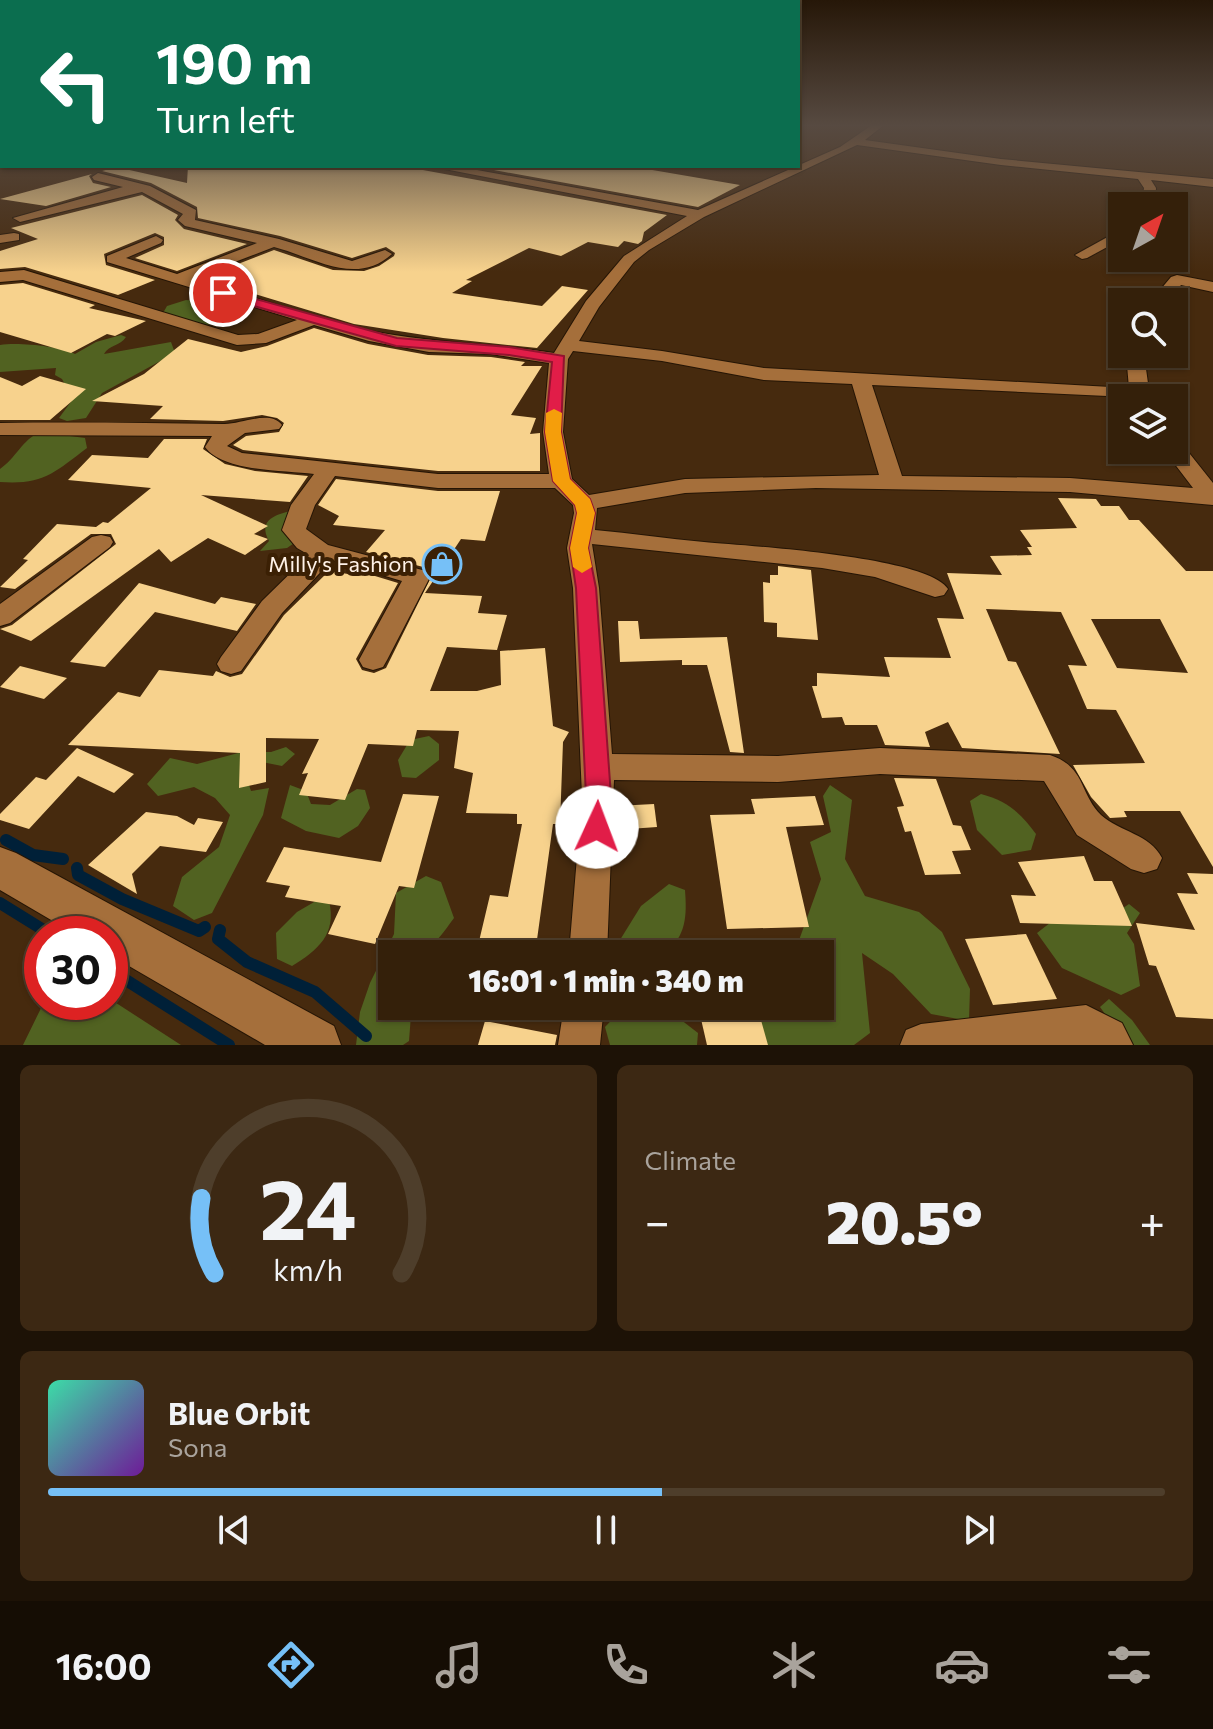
<!DOCTYPE html>
<meta charset="utf-8">
<style>
:root{--surface:#34200a;--page:#3c2813;--text:#f1f3f6;--muted:#a9a39c;--line:#4e3e2b;--accent:#76c0f7}
body{margin:0;font-family:Commissioner,sans-serif;background:var(--page);color:var(--text);height:100vh;display:flex;flex-direction:column;font-size:30px;white-space:nowrap}
*{box-sizing:border-box;margin:0}
p{font-size:26px;color:var(--muted)}
.icon{flex:none;width:44px;height:44px;fill:none;stroke:currentColor;stroke-width:2;stroke-linecap:round;stroke-linejoin:round}
.map{position:relative;height:1045px;overflow:hidden}
.drawer{display:flex;flex-direction:column;gap:20px;padding:20px;background:#1d1206;flex:1}
.drawer>*{flex:none}
.guide{position:absolute;left:0px;top:0px;width:800px;height:168px;box-shadow:0 2px 6px #0004,0 0 0 2px var(--line);background:#0b6e4f;color:#fff;overflow:hidden}
.needle{width:52px;rotate:40deg}
.fabs{position:absolute;left:1108px;top:192px;display:grid;gap:16px}
.fabs a{display:grid;place-items:center;width:80px;height:80px;border-radius:0px;background:var(--surface);box-shadow:0 2px 6px #0004,0 0 0 2px var(--line);font-size:40px}
.speed{position:absolute;left:24px;top:916px;display:flex;gap:16px;font-size:40px;font-weight:700;text-align:center}
.speed>*{display:grid;place-content:center;width:104px;height:104px;border-radius:50%;background:var(--surface);box-shadow:0 2px 6px #0004,0 0 0 2px var(--line);line-height:1}
.speed .limit{border:12px solid #d22;background:#fff;color:#111}
.pin{position:absolute;display:grid;place-items:center;width:68px;height:68px;color:#fff;margin:-34px;border:4px solid #fff;border-radius:50%;box-shadow:0 2px 8px #0007}
.me{position:absolute;width:88px;margin:-44px;rotate:2deg;stroke-linejoin:round;filter:drop-shadow(0 0 6px #0008)}
.turn{display:flex;align-items:center;gap:28px;height:168px;padding:0 24px;font-size:36px}
.turn .icon{width:104px;height:104px;stroke-width:2.5}
.turn b{display:block;font-size:56px;line-height:68px}
.big{font-size:60px;font-weight:800;line-height:1.1}
.drawer .widget{flex:1;display:flex;flex-direction:column;justify-content:center;gap:12px;min-width:0;padding:0 28px;border-radius:12px;background:var(--page)}
.drawer .dial{align-items:center;gap:0}
.dial svg{height:208px;overflow:visible;fill:none;stroke:var(--line);stroke-width:7;stroke-linecap:round;text-anchor:middle}
.dial text{fill:var(--text);stroke:none}
.song{display:flex;align-items:center;gap:24px}
.cover{width:96px;height:96px;border-radius:12px;background:linear-gradient(135deg,hsl(160 70% 55%),hsl(280 70% 35%))}
.played{height:8px;border-radius:4px;background:linear-gradient(90deg,var(--accent) 55%,var(--line) 55%)}
.keys{display:flex;justify-content:space-around;direction:ltr}
.heat{display:flex;justify-content:space-between;align-items:center;font-size:44px;direction:ltr}
.drawer .tiles{flex:1;display:grid;gap:20px;grid-template-columns:1fr 1fr}
.widget:last-child{grid-column:span 2}
.trip{position:absolute;left:378px;top:940px;width:456px;height:80px;border-radius:0px;background:var(--surface);box-shadow:0 2px 6px #0004,0 0 0 2px var(--line);font-weight:800;line-height:80px;text-align:center}
.dock{display:flex;height:128px;justify-content:space-around;align-items:center;background:#150d04;color:var(--muted)}
.dock .icon{width:56px;height:56px}
.dock .on{color:var(--accent)}
.dock b{font-size:36px;color:var(--text)}
.map>svg:first-child{display:block}
</style>
<div class="map">
<svg width="1213" height="1045" viewBox="0 0 1213 1045">
<rect width="100%" height="100%" fill="#462a0e"/>
<g fill="#516221">
<polygon points="186,300 214,302 222,310 214,323 203,326 163,313 167,306"/>
<path d="M121,335L126,337C120,346 109,345 104,354L171,342L175,353L102,393L86,418L67,421L59,418L73,399L62,379L55,375L56,368L0,372V345C18,342 58,346 75,354L96,342Z"/>
<path d="M40,432L85,438L87,448C54,473 43,485 0,482V469C16,458 22,440 40,432Z"/>
<path d="M295,510L306,535L287,548L260,551L269,541C257,519 277,514 295,510Z"/>
<polygon points="429,736 439,744 439,760 416,778 402,777 398,760 410,740"/>
<polygon points="286,747 295,754 282,766 257,761 245,773 251,791 269,788 263,815 212,913 194,920 173,906 182,877 219,847 230,815 215,798 194,787 158,796 147,784 170,758 197,764 242,752 271,752"/>
<polygon points="290,785 306,791 311,804 330,805 357,789 365,790 370,808 358,826 339,838 306,831 281,818"/>
<polygon points="830,785 852,800 845,859 865,896 919,912 942,932 970,989 969,1021 931,1014 893,974 862,953 870,1033 854,1045 755,1045 751,1037 771,1006 820,1006 820,954 805,954 798,943 821,879 810,842 831,832 823,796"/>
<path d="M981,794C1007,801 1020,812 1036,834L1031,850L1002,855L977,830L970,801Z"/>
<path d="M426,876L441,882L454,918C432,948 429,954 392,954V1006H405L411,1015L409,1041L403,1045H356L360,1012L370,983L394,934L396,893Z"/>
<path d="M669,884L685,890C687,917 686,934 666,954H620L615,948L641,906Z"/>
<path d="M321,898L329,901C337,934 318,950 292,966L277,959L276,933L297,912Z"/>
<polygon points="1129,904 1140,913 1127,933 1134,944 1140,986 1121,995 1062,968 1037,933 1064,912 1113,915"/>
<polygon points="110,999 181,1045 23,1045 44,1002 110,1002"/>
<polygon points="1109,999 1132,1020 1150,1045 1127,1045 1100,1007"/>
<polygon points="625,1006 667,1009 698,1033 697,1045 610,1045 605,1027"/>
</g>
<g fill="none" stroke-linecap="round" stroke-linejoin="round">
<g stroke="#002038" stroke-width="12">
<polyline points="6,840 33,855 63,859"/>
<polyline points="77,868 78,875 122,899 199,931 205,927"/>
<polyline points="0,903 50,934"/>
<polyline points="220,930 218,939 247,962 315,992 366,1036"/>
<polyline points="110,970 229,1045"/>
</g>
</g>
<g fill="#f7d28d" fill-rule="evenodd">
<polygon points="188,166 401,166 667,215 644,232 642,241 638,244 624,241 618,247 588,242 561,256 529,248 466,280 472,281 452,293 542,306 562,286 588,290 537,348 443,338 354,324 202,278 274,250 333,270 364,271 379,266 394,256 395,253 386,247 352,258 280,236 198,218 197,207 151,183 102,171 113,168 125,169 187,183"/>
<polygon points="487,166 629,166 740,185 698,207 483,168"/>
<polygon points="92,174 89,176 93,183 111,187 46,206 0,199"/>
<polygon points="142,195 178,215 175,220 184,229 247,244 177,271 135,258 164,245 164,237 155,233 104,254 106,265 155,280 118,295 25,267 0,269 0,251 38,239 11,228"/>
<polygon points="23,283 95,305 89,308 146,321 115,336 107,334 71,353 0,332 0,285"/>
<polygon points="314,328 368,344 428,355 491,357 525,362 521,366 542,366 511,415 536,418 530,434 540,433 540,471 438,471 243,450 233,445 246,436 279,432 284,423 277,418 262,415 223,421 150,419 163,406 92,401 144,374 188,339 241,352 267,346"/>
<polygon points="40,376 86,389 50,420 0,420 0,377 22,386"/>
<polygon points="164,439 207,439 203,449 225,464 255,471 308,476 290,502 201,495 268,526 254,534 268,539 245,555 208,538 171,562 159,549 31,641 0,629 12,625 116,544 111,534 91,534 15,589 0,587 28,560 23,559 57,524 96,527 103,522 108,523 151,488 68,480 92,455 148,458"/>
<polygon points="336,479 438,491 500,491 485,541 461,539 425,593 482,596 478,613 507,615 497,650 447,647 430,691 477,691 501,685 500,651 545,648 553,726 569,732 563,742 560,824 553,824 535,954 476,954 490,895 508,897 522,824 517,824 517,814 466,813 473,773 454,768 459,731 417,730 413,746 368,744 345,800 299,795 308,773 302,774 319,739 266,738 266,782 239,788 240,753 68,745 118,692 140,697 159,670 213,676 216,671 230,677 242,674 284,615 329,571 348,574 352,569 398,583 356,659 362,670 374,673 386,668 432,575 427,568 366,552 385,530 333,525 339,516 318,505"/>
<path d="M1058,498L1096,499L1101,506H1119L1129,520H1139L1186,571H1213V867L1180,811H1124L1127,817L1110,818L1091,797L1073,765L1145,763L1116,710L1087,709L1068,665L1087,666L1061,612L986,609L1008,661L1016,662L1060,754L962,748L948,722L925,732L930,747L885,745L877,725H845L842,717L822,718L812,686H817V673L890,677L884,657L951,658L937,618L964,619L947,573L1002,575L990,556L1032,555L1027,547H1032L1020,530L1077,528ZM1091,619H1160L1188,673L1117,668Z"/>
<polygon points="778,566 811,570 818,640 777,637 777,623 764,622 763,582 770,583 770,575 778,575"/>
<polygon points="139,583 215,604 221,597 256,604 237,631 155,612 105,667 70,662"/>
<polygon points="618,621 638,621 640,639 727,637 744,753 730,752 707,665 682,665 682,660 620,662"/>
<polygon points="20,666 67,678 44,699 0,687"/>
<polygon points="77,748 134,774 114,793 78,776 29,829 0,820 0,814 36,777 46,780"/>
<polygon points="894,778 936,779 953,825 961,826 971,850 952,851 961,874 925,875 911,831 905,832 897,807 904,806"/>
<polygon points="403,794 439,796 414,888 399,886 375,944 328,934 341,906 285,897 290,886 266,882 284,847 381,862"/>
<polygon points="815,796 824,825 786,827 809,927 727,929 710,815 755,814 751,799"/>
<polygon points="654,804 657,827 615,830 616,806"/>
<polygon points="146,812 177,816 194,825 198,818 223,822 206,852 160,846 132,874 137,894 88,865"/>
<polygon points="1084,856 1094,881 1112,881 1132,926 1020,923 1011,895 1036,896 1018,862"/>
<polygon points="1187,873 1213,874 1213,1019 1176,1017 1156,966 1149,965 1136,923 1195,930 1177,893 1198,894"/>
<polygon points="1026,934 1057,999 993,1005 965,939"/>
<polygon points="698,1006 757,1006 768,1045 707,1045"/>
<polygon points="485,1021 557,1035 555,1045 478,1045"/>
</g>
<g fill="none" stroke-linecap="round" stroke-linejoin="round">
<defs>
<g id="minor">
<path d="M872,125H884L865,140L1001,159L1213,179V187L1151,180L1156,188L1155,206H1141L1144,188L1138,179L1001,165L857,145L704,217L649,250L634,262L599,307L579,341L662,351L764,368L1129,388L1126,354H1144L1150,398L872,385L902,476L1070,478L1193,488L1164,450H1174V443L1182,444L1213,483V505L1070,492L816,488L685,493L597,508L595,530C631,533 668,539 704,542C747,546 927,556 948,589L944,595L935,597L875,577L822,568L592,544L599,588L612,754L778,756L880,748L1050,755C1086,767 1079,793 1101,815C1120,832 1150,834 1162,858L1157,869L1144,873L1131,869L1077,835L1044,781L880,774L778,782L614,780L607,954H569L582,796L573,588L567,548L574,513L573,505L555,488H438L335,476L315,505L306,529L328,545L426,571L430,577L387,660L383,667L373,670L363,667L359,660L402,581L332,560L282,613L241,671L231,674L221,671L217,664L221,657L262,601L309,555L297,548L282,530L291,505L314,474C284,470 223,472 205,447L212,436L0,435V423C75,422 149,423 223,424C241,425 269,409 282,425L279,429L245,433L227,446L242,453L438,474H549L543,432L549,363L491,354L429,352L369,341L314,325L266,343L237,345L23,280L0,282V272L24,270L238,335L258,334L297,320L107,262V256L156,236L163,240L161,243L126,258L177,274L257,243L185,226L178,220L183,214L142,192L20,222L13,218L123,187L94,180L92,177L98,173L150,186L196,210L195,220L279,239L352,261L385,250L392,254C356,287 313,257 274,247L193,278C253,296 315,320 376,332C435,343 495,344 554,353L586,301L624,256L687,216L429,166H455L698,210L840,147ZM573,351L662,361L764,380L852,384L879,475L685,479L589,495L572,479L563,432L568,359Z"/>
<polygon points="1122,229 1122,239 1087,258 1082,259 1075,255"/>
<polygon points="14,233 19,234 19,240 0,243 0,235"/>
<polygon points="1177,275 1213,282 1213,292 1181,285 1167,302 1150,302 1171,277"/>
<polygon points="101,535 110,537 113,542 110,547 10,623 0,626 0,604 92,537"/>
<polygon points="1086,1005 1122,1023 1133,1045 900,1045 906,1030 921,1024"/>
<polygon points="564,1006 604,1006 600,1045 558,1045"/>
</g>
<polygon id="tertiary" points="0,847 16,853 334,1026 341,1045 265,1045 110,955 110,934 75,934 0,890"/>
</defs>
<use href="#minor" stroke="#251505" stroke-width="2"/>
<use href="#tertiary" stroke="#251505" stroke-width="2"/>
<use href="#minor" fill="#a56f3b" fill-rule="evenodd"/>
<use href="#tertiary" fill="#a56f3b" fill-rule="evenodd"/>
</g>
<linearGradient id="sky" x2="0" y2="1"><stop stop-color="#261708"/><stop offset="0.46" stop-color="#574a41"/><stop offset="1" stop-color="#574a41" stop-opacity="0"/></linearGradient>
<rect width="1213" height="272" fill="url(#sky)"/>
<polygon fill="#e11d48" stroke="#92132f" stroke-width="2" points="223,290 397,338 509,347 564,356 561,432 570,479 590,499 595,513 588,548 596,588 611,796 610,827 606,835 597,838 587,835 584,827 586,796 576,588 570,548 577,513 575,505 553,481 545,432 552,362 509,355 396,346 218,296 218,291"/>
<polygon fill="#f59e0b" points="554,409 562,413 561,432 570,479 590,499 595,513 588,548 592,567 582,573 573,567 570,548 577,513 575,505 553,481 545,432 546,413"/>
<defs>
<symbol id="shop-ring" viewBox="-11 -11 22 22"><circle r="9.5" fill="#3b2004" stroke="#76c0f7" stroke-width="1.5"/><path d="M-5-2.5h2.3a2.7 3.5 0 0 1 5.4 0H5L5.5 6h-11ZM-1.5-2.5h3a1.5 2.3 0 0 0-3 0Z" fill="#76c0f7"/></symbol>
</defs>
<g fill-rule="evenodd">
<use href="#shop-ring" x="420" y="542" width="44" height="44"/>
</g>
<g text-anchor="middle" stroke-width="8" stroke-linejoin="round" paint-order="stroke">
<g font-size="22" fill="#fff2e8" stroke="#3b2004" text-anchor="end">
<text x="414" y="572">Milly's Fashion</text>
</g>
</g>
</svg>
<div class="fabs">
<a><svg class="needle" viewBox="-14 -14 28 28"><path d="M0-13l5 13h-10z" fill="#e53935"/><path d="M0 13l5-13h-10z" fill="#a9a39c"/></svg></a>
<a><svg class="icon" aria-label="search" viewBox="0 0 24 24"><circle cx="10" cy="10" r="6"/><path d="M15 15l6 6"/></svg></a>
<a><svg class="icon" aria-label="layers" viewBox="0 0 24 24"><path d="M12 4l9 5-9 5-9-5zM3 14l9 5 9-5"/></svg></a>
</div>
<div class="speed"><div class="limit">30</div></div>
<div class="pin" style="left:223px;top:293px;background:#d93025"><svg class="icon" aria-label="arrive" viewBox="0 0 24 24"><path d="M6 21V4h12l-3 4 3 4H6"/></svg></div>
<svg class="me" style="left:597px;top:827px" viewBox="-20 -20 40 40"><circle r="19" fill="#fff"/><path d="M0-13L10 11 0 6-10 11z" fill="#e11d48"/></svg>
<div class="trip">16:01 · 1 min · 340 m</div>
<div class="guide">
<div class="turn"><svg class="icon" aria-label="left" viewBox="0 0 24 24"><path d="M17 20v-9H6M10 6l-5 5 5 5"/></svg><div><b>190 m</b>Turn left</div></div>
</div>
</div>
<section class="drawer">
<div class="tiles">
<div class="widget dial"><svg viewBox="0 0 100 80">
<path d="M14 69A42 42 0 1 1 86 69"/>
<path d="M14 69A42 42 0 0 1 9 40" stroke="#76c0f7"/>
<text x="50" y="56" font-size="32" font-weight="700">24</text>
<text x="50" y="72" font-size="11">km/h</text>
</svg></div>
<div class="widget"><p>Climate</p>
<div class="heat"><a>−</a><b class="big">20.5°</b><a>+</a></div>
</div>
<div class="widget">
<div class="song"><i class="cover"></i><div><b>Blue Orbit</b><p>Sona</p></div></div>
<div class="played"></div>
<div class="keys"><svg class="icon" aria-label="previous" viewBox="0 0 24 24"><path d="M18 5L8 12l10 7zM5 5v14"/></svg><svg class="icon" aria-label="pause" viewBox="0 0 24 24"><path d="M8 5v14M16 5v14"/></svg><svg class="icon" aria-label="next" viewBox="0 0 24 24"><path d="M6 5l10 7-10 7zM19 5v14"/></svg></div>
</div>
</div>
</section>
<nav class="dock">
<b>16:00</b>
<svg class="icon on" aria-label="directions" viewBox="0 0 24 24"><path d="M12 3l9 9-9 9-9-9zM9 14v-3h6M13 9l2 2-2 2"/></svg>
<svg class="icon" aria-label="music" viewBox="0 0 24 24"><path d="M9 18V5l10-2v13"/><circle cx="6" cy="18" r="3"/><circle cx="16" cy="16" r="3"/></svg>
<svg class="icon" aria-label="phone" viewBox="0 0 24 24"><path d="M5 4h4l2 5-3 2q2 4 5 5l2-3 5 2v4C11 20 4 13 5 4z"/></svg>
<svg class="icon" aria-label="climate" viewBox="0 0 24 24"><path d="M12 3v18M4 7l16 10M4 17L20 7"/></svg>
<svg class="icon" aria-label="car" viewBox="0 0 24 24"><path d="M5 17H2v-5l4-1 3-4h7l3 4 3 1v5h-3M9 17h6M6 11h13"/><circle cx="7" cy="17" r="2"/><circle cx="17" cy="17" r="2"/></svg>
<svg class="icon" aria-label="filters" viewBox="0 0 24 24"><path d="M4 7h16M4 17h16"/><circle cx="9" cy="7" r="2"/><circle cx="15" cy="17" r="2"/></svg>
</nav>
